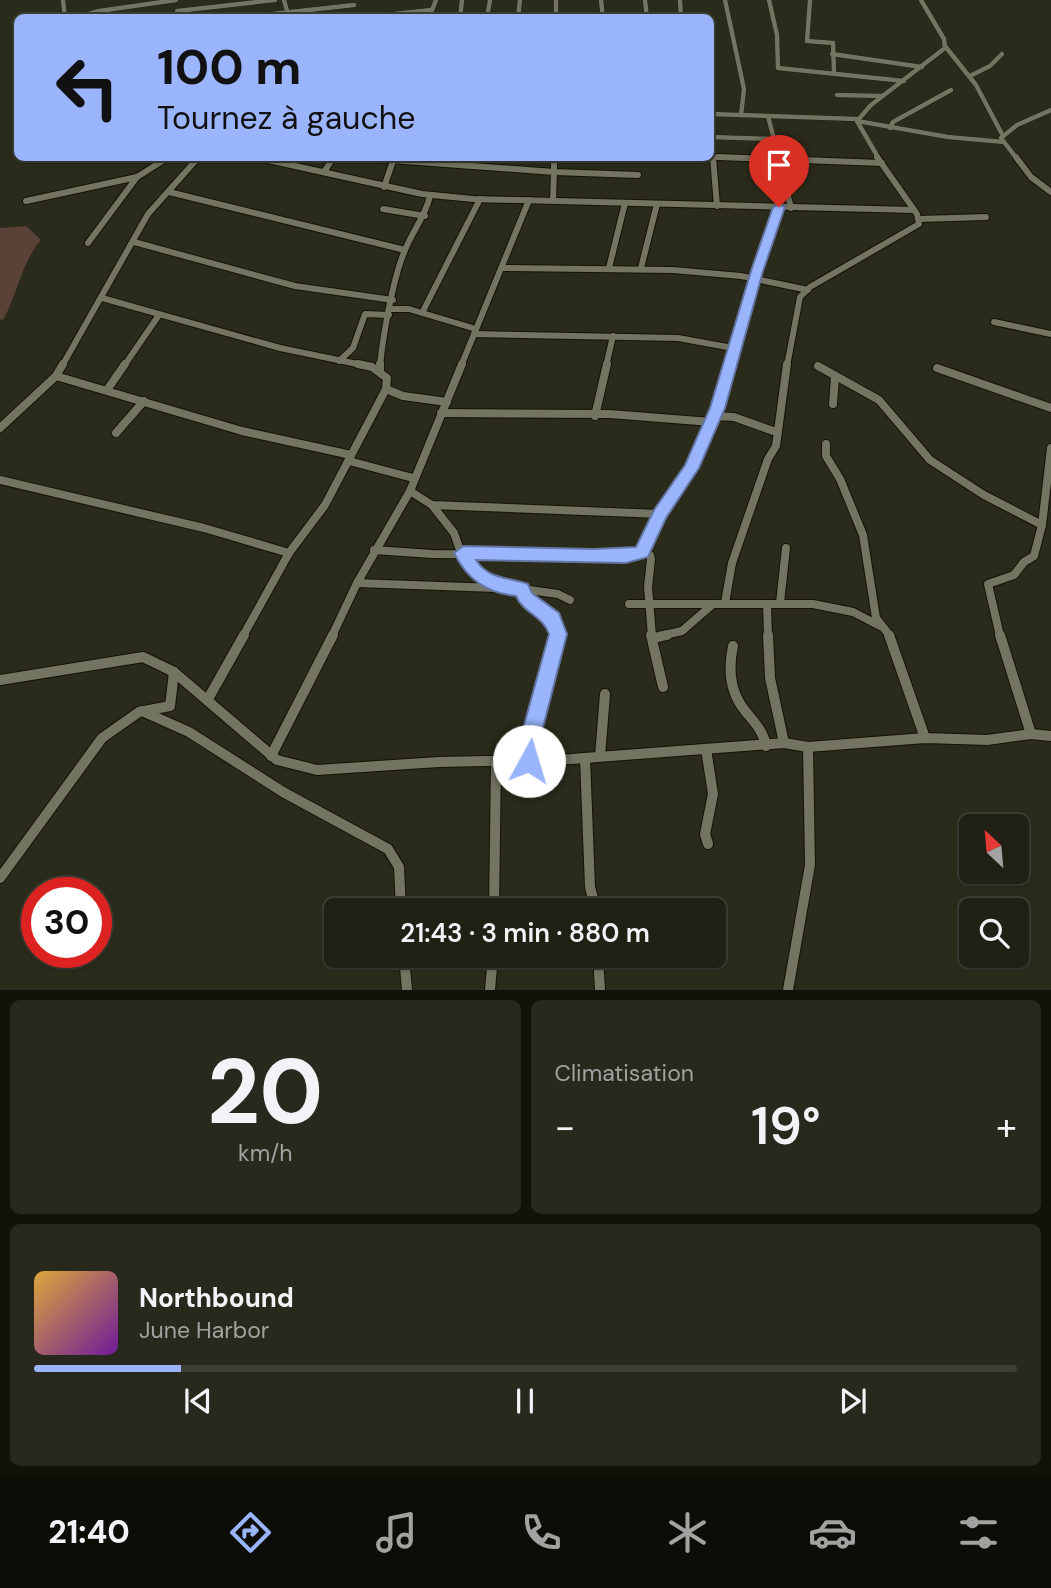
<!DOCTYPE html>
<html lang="fr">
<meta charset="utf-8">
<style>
:root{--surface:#202014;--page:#28281d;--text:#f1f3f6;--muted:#a2a3a0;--line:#3d3e34;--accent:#9ab5fd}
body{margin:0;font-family:"DM Sans",sans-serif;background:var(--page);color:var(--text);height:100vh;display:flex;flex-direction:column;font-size:26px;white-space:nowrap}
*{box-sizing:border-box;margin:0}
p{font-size:23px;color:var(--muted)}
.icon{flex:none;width:38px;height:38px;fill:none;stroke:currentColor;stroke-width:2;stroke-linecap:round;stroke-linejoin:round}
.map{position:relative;height:990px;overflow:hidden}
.sheet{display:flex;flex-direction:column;gap:10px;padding:10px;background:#12120b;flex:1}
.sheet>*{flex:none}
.hud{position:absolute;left:14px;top:14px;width:700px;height:147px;border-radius:10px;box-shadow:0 2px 5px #0004,0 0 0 2px var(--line);background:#9ab5fd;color:#111;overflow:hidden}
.needle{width:46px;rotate:334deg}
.tools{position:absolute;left:959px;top:814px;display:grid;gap:14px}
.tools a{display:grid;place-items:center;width:70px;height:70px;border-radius:10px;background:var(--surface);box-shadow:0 2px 5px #0004,0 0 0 2px var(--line);font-size:35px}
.speed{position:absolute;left:21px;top:877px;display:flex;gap:14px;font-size:35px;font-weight:700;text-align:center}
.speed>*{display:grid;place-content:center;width:91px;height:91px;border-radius:50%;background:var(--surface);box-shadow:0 2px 5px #0004,0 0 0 2px var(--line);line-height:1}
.speed .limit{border:10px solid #d22;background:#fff;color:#111}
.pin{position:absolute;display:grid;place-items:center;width:60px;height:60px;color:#fff;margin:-72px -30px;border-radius:50% 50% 50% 0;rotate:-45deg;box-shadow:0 0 7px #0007}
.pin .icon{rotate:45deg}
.me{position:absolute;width:77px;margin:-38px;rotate:6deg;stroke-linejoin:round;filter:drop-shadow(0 0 5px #0008)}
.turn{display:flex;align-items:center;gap:24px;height:147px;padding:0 28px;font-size:32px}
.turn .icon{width:91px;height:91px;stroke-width:2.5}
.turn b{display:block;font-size:49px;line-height:60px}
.big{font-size:52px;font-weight:600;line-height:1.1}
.sheet .card{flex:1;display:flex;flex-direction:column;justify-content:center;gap:10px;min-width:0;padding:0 24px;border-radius:10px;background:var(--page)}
.sheet .dial{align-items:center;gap:0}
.dial b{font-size:91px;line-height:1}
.song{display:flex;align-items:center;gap:21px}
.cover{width:84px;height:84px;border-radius:10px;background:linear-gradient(135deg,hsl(40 70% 55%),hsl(280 70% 35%))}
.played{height:7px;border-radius:4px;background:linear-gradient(90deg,var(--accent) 15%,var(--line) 15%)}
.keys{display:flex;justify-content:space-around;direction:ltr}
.heat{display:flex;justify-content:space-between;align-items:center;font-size:38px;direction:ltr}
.sheet .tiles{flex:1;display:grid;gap:10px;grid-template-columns:1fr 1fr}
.card:last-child{grid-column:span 2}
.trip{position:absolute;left:324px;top:898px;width:402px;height:70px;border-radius:10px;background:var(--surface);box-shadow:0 2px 5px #0004,0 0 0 2px var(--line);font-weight:600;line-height:70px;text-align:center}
.dock{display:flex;height:112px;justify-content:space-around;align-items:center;background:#0d0d08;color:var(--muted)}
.dock .icon{width:49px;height:49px}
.dock .active{color:var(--accent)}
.dock b{font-size:32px;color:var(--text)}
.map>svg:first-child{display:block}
</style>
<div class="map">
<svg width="1051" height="990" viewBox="0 0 1051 990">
<rect width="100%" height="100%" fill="#2b2b1b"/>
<path fill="#5b4238" d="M26,226L41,240C21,263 18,293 3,320L0,319V228Z"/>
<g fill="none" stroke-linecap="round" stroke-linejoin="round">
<defs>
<g id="minor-far3">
<polyline points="63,0 65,18"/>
<polyline points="284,0 289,18"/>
<polyline points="556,0 556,18"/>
<polyline points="601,0 603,18"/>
<polyline points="645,0 647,18"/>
<polyline points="680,0 681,18"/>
<polyline points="725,0 744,89 741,115"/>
<polyline points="769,0 777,35 778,68 904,81"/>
<polyline points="810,0 807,41 833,43 834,72"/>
<polyline points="177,11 275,0"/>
<polyline points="75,18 99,11 176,0"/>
<polyline points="235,18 354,5"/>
<polyline points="356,18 431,10"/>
<polyline points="429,18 436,0"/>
<polyline points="460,18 462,0"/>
<polyline points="487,18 490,0"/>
<polyline points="518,18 520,0"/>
<polyline points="945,46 976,85 1002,134"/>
<polyline points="832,54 922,67"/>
<polyline points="970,76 990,66 1002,54"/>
<polyline points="837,95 882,96"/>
<polyline points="710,114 857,119"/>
<polyline points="768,116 779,159"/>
<polyline points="857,121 948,137 1004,142"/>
<polyline points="890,128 893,122 951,90"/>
<polyline points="710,137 774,139"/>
<polyline points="710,157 768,159"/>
<polyline points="259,158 264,159"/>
<polyline points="364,158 378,159"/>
<polyline points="879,159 857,121 871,105 945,48 944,39 921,0"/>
<polyline points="1017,159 1001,138 1017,125 1051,110"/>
</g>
<g id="minor-far2">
<polyline points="713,157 717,206"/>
<polyline points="718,157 882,163"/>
<polyline points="778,157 791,208"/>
<polyline points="1016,157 1031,177 1051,192"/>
<polyline points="259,158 422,194 473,199 914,210"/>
<polyline points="364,158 554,172 553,201"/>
<polyline points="554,158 554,172 638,175"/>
<polyline points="324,172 333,158"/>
<polyline points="384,187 394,158"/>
<polyline points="169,192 405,250"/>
<polyline points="26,201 137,177 167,158"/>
<polyline points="383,209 425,216"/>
<polyline points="919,219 986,217"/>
<polyline points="134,242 295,286 393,300"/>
<polyline points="88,243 137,177"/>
<polyline points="502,268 673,270 741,276 808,290"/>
<polyline points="609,268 625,203"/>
<polyline points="641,268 657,204"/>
<polyline points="102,298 280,348 367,366"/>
<polyline points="391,309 409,309 476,329"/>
<polyline points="422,313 480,199"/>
<polyline points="994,322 1051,334"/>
<polyline points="474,334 678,338 733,348"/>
<polyline points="339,361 353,348 365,314 389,315"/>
<polyline points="62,366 148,214 198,158"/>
<polyline points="124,366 159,315"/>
<path d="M380,366C383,335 393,278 405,250C413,230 425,217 430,196"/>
<polyline points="461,366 529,200"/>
<polyline points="606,366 613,336"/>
<polyline points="730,366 779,207"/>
<polyline points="787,366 800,297 810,287 919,224 917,214 877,157"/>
</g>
<g id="minor-far1">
<polyline points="818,366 879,400 930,460 984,495 1042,525"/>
<polyline points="937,368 1051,408"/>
<polyline points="380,370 380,364"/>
<polyline points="56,376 242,431 351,455"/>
<polyline points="386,389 403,396 447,402"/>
<polyline points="107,390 125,364"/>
<polyline points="833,404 835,377"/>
<polyline points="441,413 610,414 711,422"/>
<polyline points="595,416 607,364"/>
<polyline points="714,416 734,417 776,432"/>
<polyline points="0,428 56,376 63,364"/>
<polyline points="116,433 144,401"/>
<polyline points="826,444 826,456 840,479 863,535 876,618 890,636"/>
<polyline points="349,461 413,478"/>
<polyline points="0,480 204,528 289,553"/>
<polyline points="410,491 432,505 660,514 707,436 731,364"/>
<polyline points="432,505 454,533 461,553"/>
<polyline points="374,550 432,554 626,556 642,552 650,555 651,559 648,587 652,636"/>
<polyline points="642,552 660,514"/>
<polyline points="463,553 475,573 501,587"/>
<polyline points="357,583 522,589 551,620 557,636"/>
<polyline points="522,589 558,594 570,600"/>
<polyline points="725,603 732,563 768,459 776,446 787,364"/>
<polyline points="780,603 786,548"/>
<polyline points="629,604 813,604 853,612 880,626"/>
<polyline points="767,604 768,636"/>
<polyline points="243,636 289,553 325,505 386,389 387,378 372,367 358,364"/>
<polyline points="332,636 357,583 410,491 462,364"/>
<polyline points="660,636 682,631 713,604"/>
<polyline points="1000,636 988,584 1014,575 1024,562 1034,556 1042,525 1051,448"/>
</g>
<g id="minor">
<polyline points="651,635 663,687"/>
<polyline points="768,635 770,678 784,743"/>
<polyline points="889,635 925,738"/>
<polyline points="1000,635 1031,734"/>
<polyline points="654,638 667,635"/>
<path d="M733,646C728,669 730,693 746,712C755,723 763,731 766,746"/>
<polyline points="0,680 143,657 174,672 277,760 317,770 439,762 571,759 784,743 808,747 925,738 987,740 1031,734 1051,736"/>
<polyline points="208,699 244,635"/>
<polyline points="142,711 189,732 283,792 388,849 399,867 401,910"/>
<polyline points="706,749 713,794 705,834 708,844"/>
<polyline points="271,756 333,635"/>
<polyline points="600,756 605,694"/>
<polyline points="585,758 590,887 596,910"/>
<polyline points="529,761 528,747 558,635"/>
<polyline points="0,878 102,738 139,712 170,706 174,672"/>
<polyline points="494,910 496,762"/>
<polyline points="404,956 407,990"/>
<polyline points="598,956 600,990"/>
<polyline points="490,990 493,956"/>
<polyline points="788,990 810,865 808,747"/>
</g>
</defs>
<use href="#minor-far3" stroke="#141305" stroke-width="5"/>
<use href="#minor-far2" stroke="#141305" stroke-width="8"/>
<use href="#minor-far1" stroke="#141305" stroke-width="10"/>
<use href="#minor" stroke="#141305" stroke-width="12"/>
<use href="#minor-far3" stroke="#737461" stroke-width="4.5"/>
<use href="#minor-far2" stroke="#737461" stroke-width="6"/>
<use href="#minor-far1" stroke="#737461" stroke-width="8"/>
<use href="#minor" stroke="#737461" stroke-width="10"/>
</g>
<path fill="#9ab5fd" stroke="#6476a4" stroke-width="2" d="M779,204L785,207L763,271L725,408L699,468L666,518L648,557L626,563L476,560C489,580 509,577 528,584L532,593L559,613L567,634L538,747L536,768L529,771L522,768L518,747L549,634C543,616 523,613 516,596C486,593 467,579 454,553L463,546L593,549L636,547L654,510L685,465L710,408L751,271L773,207Z"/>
</svg>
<div class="tools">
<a><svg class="needle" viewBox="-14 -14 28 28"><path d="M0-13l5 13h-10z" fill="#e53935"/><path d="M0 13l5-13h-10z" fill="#a2a3a0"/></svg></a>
<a><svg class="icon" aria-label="search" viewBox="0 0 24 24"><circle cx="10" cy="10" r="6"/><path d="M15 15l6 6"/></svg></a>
</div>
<div class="speed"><div class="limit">30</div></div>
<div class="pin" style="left:779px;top:207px;background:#d93025"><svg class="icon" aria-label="arrive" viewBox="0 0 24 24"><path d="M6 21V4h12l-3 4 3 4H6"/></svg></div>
<svg class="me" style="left:529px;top:761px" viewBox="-20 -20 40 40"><circle r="19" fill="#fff"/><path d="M0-13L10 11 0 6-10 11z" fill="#9ab5fd"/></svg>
<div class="trip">21:43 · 3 min · 880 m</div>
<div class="hud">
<div class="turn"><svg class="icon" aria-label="left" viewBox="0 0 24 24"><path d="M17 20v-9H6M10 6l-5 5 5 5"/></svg><div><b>100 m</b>Tournez à gauche</div></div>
</div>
</div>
<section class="sheet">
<div class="tiles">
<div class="card dial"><b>20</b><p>km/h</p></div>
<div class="card"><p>Climatisation</p>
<div class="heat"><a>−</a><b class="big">19°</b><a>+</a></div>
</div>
<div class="card">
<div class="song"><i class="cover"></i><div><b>Northbound</b><p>June Harbor</p></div></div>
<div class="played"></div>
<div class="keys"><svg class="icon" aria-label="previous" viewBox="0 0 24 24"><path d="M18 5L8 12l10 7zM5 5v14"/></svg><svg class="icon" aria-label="pause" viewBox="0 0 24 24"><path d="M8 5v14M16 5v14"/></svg><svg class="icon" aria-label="next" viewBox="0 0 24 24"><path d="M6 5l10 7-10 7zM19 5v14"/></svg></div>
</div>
</div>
</section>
<nav class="dock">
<b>21:40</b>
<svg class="icon active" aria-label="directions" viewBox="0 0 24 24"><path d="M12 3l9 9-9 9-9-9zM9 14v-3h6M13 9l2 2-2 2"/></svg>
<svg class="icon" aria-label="music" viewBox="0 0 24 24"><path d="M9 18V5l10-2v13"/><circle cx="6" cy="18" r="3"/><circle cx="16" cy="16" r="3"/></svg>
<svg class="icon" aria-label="phone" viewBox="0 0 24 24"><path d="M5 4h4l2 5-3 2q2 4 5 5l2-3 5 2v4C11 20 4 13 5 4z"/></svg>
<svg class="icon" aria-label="climate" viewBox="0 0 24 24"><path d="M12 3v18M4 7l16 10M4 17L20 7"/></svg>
<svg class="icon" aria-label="car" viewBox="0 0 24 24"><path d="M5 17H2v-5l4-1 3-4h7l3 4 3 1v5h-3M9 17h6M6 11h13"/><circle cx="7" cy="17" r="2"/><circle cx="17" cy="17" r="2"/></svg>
<svg class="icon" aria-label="filters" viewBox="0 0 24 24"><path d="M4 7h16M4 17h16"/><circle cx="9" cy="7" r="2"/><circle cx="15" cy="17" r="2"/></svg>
</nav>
